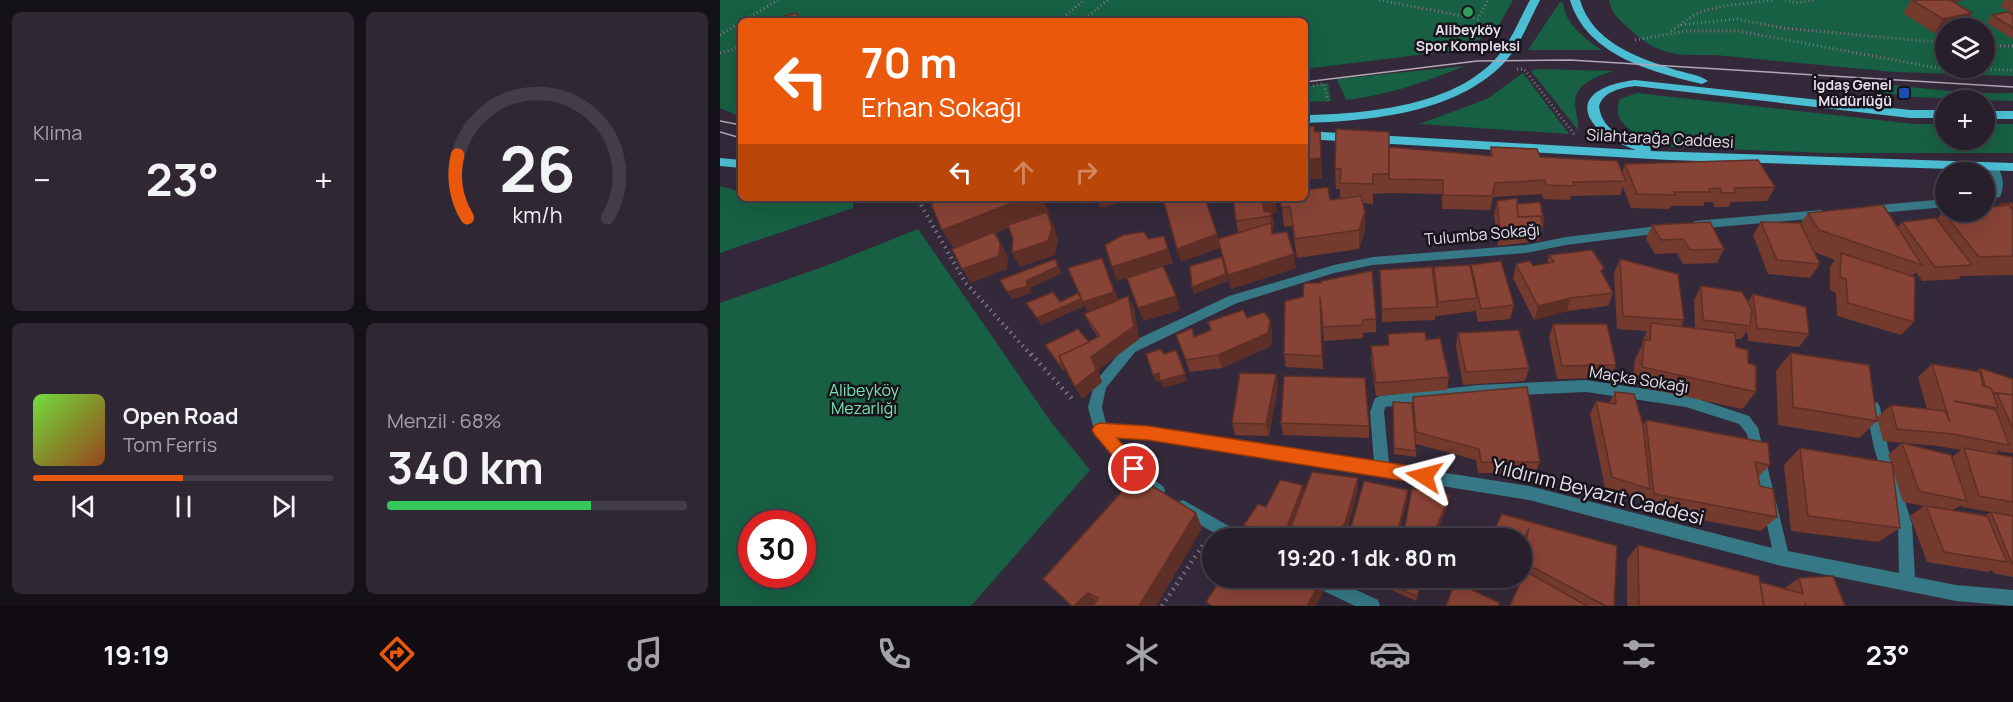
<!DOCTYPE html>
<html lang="tr">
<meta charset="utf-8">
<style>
:root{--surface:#271f2c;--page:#2f2734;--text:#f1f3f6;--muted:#a4a2a9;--line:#433d48;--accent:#ea580c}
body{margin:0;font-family:Manrope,sans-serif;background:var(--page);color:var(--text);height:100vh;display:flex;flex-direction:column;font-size:22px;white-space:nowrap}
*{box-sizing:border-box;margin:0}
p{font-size:20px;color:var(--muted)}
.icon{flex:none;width:33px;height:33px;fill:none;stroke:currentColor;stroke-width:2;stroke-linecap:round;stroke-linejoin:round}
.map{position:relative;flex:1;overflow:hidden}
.sheet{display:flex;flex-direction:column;gap:12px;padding:12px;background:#151118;width:720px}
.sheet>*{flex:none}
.guide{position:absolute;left:18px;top:18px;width:570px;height:183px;border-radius:9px;box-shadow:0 6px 24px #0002,0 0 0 2px var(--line);background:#ea580c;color:#fff;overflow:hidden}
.fabs{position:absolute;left:1215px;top:18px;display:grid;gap:12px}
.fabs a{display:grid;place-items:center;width:60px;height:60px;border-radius:50%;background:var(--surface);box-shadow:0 6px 24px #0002,0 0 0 2px var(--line);font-size:30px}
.speed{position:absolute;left:18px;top:510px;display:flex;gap:12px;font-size:30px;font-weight:700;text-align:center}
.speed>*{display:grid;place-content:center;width:78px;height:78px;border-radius:50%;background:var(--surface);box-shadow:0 6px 24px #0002,0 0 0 2px var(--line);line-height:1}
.speed .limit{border:9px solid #d22;background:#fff;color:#111}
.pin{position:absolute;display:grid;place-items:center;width:51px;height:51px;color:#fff;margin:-26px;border:3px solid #fff;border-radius:50%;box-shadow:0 2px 6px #0007}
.me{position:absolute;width:66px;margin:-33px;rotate:279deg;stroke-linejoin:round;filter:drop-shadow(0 0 4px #0008)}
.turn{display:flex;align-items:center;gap:21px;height:126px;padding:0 24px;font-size:27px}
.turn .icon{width:78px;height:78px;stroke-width:2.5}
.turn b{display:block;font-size:42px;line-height:51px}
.lanes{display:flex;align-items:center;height:57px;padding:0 24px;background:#0003;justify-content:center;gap:30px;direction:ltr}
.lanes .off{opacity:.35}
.big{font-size:45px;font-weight:700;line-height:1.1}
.sheet .card{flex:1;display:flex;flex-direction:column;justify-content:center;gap:9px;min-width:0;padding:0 21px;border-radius:9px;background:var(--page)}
.sheet .dial{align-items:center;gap:0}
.dial svg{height:156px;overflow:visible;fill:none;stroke:var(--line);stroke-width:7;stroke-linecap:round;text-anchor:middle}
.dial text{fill:var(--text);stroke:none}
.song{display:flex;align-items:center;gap:18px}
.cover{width:72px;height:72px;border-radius:9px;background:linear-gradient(135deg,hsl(100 70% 55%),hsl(20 70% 35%))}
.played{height:6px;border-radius:3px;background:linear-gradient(90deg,var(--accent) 50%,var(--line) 50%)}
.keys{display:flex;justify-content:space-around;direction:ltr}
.heat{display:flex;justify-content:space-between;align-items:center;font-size:33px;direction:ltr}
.charge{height:9px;border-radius:4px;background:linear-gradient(90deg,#34c759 68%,var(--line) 0)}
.sheet .tiles{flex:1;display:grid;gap:12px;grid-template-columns:repeat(2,1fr)}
.trip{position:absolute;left:482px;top:528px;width:330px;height:60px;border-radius:30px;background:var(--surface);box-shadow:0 6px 24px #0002,0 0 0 2px var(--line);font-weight:700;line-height:60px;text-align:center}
.menu{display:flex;height:96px;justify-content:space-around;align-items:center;background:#100c12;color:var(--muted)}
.menu .icon{width:42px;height:42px}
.menu .current{color:var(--accent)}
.menu b{font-size:27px;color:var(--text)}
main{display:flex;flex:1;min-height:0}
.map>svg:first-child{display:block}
</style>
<main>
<section class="sheet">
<div class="tiles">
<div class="card"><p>Klima</p>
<div class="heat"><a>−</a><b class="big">23°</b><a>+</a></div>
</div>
<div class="card dial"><svg viewBox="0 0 100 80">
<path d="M14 69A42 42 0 1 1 86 69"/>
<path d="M14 69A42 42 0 0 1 9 37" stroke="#ea580c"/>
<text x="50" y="56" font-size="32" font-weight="700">26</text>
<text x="50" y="72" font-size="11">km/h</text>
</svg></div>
<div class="card">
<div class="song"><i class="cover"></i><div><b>Open Road</b><p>Tom Ferris</p></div></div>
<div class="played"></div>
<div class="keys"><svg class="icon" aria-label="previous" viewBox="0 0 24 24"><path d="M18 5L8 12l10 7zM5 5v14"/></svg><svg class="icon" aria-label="pause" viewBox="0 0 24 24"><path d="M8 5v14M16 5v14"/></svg><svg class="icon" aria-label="next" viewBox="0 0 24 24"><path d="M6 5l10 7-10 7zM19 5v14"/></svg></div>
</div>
<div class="card"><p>Menzil · 68%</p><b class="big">340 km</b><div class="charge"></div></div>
</div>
</section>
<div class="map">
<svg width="1293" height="606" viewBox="0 0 1293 606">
<rect width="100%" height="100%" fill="#34293a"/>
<g fill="#176043" fill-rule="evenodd">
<polygon points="0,0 793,0 779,25 746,49 585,69 585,21 21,21 21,117 0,108"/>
<path d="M889,0H1293V76L1175,72L995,55C951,55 937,56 904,24C897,18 890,9 889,0ZM1226,28H1264V68H1226Z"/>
<path d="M840,2L843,3C845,24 865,39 882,50H808Z"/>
<path d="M745,66C705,82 669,95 626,100L617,79Z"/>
<path d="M818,69L894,71C880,75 855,83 855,102C855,111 859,121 858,130L811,71Z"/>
<polygon points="803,73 849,134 699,124 767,99"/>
<path d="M1094,81C1161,79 1226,96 1293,93V101L1195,97L1100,86Z"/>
<polygon points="608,83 611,101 585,102 585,87"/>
<path d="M917,93L1194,124H1225L1226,140H1264L1265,124H1293V153H1106L954,147C932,143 887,128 900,99Z"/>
<polygon points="0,186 21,192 21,198 133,198 133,208 0,253"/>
<path d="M198,229L331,422L370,470L251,606H0V303L108,265ZM32,524H82V574H32Z"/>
</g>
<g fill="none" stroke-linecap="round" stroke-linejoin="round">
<g stroke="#7d7483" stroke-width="3" stroke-dasharray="1 3" stroke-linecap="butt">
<polyline points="659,0 758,19 768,0"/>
<polyline points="1065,0 1076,3 1094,0"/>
<polyline points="346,15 364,0"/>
<polyline points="23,21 58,0"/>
<polyline points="362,21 388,0"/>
<polyline points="20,23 21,45"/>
<path d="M960,25C986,2 1020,6 1052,0"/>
<polyline points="951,31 960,25 1017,19 1063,28 1226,43"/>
<polyline points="0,35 21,22"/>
<polyline points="915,40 967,31 1019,31 1223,69 1293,70"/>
<polyline points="1264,46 1293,46"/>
<polyline points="0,53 21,47"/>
<polyline points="797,69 804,69 854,134"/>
<polyline points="585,87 604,84 608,101"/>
</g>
<polyline stroke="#7d7483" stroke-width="4" stroke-dasharray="1.5 4.5" stroke-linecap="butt" points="201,205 245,282 312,356"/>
<g stroke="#7d7483" stroke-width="4.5" stroke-dasharray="1.5 5" stroke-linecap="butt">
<polyline points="311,354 355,402"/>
<polyline points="442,606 485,542"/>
</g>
<g fill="#367885" fill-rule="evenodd">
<path d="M1273,164L1277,165C1283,176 1285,185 1280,197L1264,201V194L1271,192L1273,179L1268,167Z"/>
<polygon points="1226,199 1226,207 1148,214 1143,210 1148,206"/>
<polygon points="1101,210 1106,214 1101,218 975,229 970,225 975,221"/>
<path d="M946,225L950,226L952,229L950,232L846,245L806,253L653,265L614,273L517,303L415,352L386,388L382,407L386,424L428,427L654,462L650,412L655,398L660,396L758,385L866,380L966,395L1029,416L1038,428L1068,551L1179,573L1178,524L1154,448L1146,407L1148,403L1153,401L1158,403L1160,407L1168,448L1192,524L1195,577L1236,585L1293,590V606L1236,601L1062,566L809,500L428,439L395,437L434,480L443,486L445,491L443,496L438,498L424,490L375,434L368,407L375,382L407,344L509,296L614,265L653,257L806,245L846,237ZM866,392L966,407L1019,424L1027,434L1052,548L809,486L669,464L664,412L665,407L758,397Z"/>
<polygon points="463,500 521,533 523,538 503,538 458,512 456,507 458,502"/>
<polygon points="587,578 611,578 658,600 660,606 635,606 589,584"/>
</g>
<g fill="#4cbed3" fill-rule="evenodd">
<path d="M810,0H820C809,21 800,46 783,64C735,113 650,121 585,123V115C646,114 736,106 778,56C792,40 800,18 810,0Z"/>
<path d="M850,0H860C872,41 915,57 953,69C963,73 979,74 988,81L982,84C932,72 866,55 850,0Z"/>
<path d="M915,80L1190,110H1226V118H1190L915,86C901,88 884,91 879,106C882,133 908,139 930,146L931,151L1293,163V171L949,160L585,139V131L916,150C860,131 843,89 915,80Z"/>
<rect x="1264" y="111" width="29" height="8"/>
<polygon points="0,158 21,160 21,168 0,166"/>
</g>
<g stroke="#b0a8b6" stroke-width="1.5">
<polyline points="585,82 757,61 850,60 1293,87"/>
<polyline points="0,121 21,125"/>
<polyline points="0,132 21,138"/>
</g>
</g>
<g fill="#743a2e">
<polygon points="1191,0 1234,2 1252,13 1242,27 1226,28 1226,30 1214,33 1183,13"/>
<polygon points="1285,0 1293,0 1293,14 1280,6"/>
<polygon points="1272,15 1293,15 1293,39 1267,23"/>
<polygon points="585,127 595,132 600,132 602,178 588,180 587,177 585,177"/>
<polygon points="669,147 770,156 771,147 902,172 905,164 1055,187 1047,201 1011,202 1009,207 994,207 993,202 985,202 983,206 951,206 949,209 911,208 903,187 900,195 851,196 850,200 823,199 822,194 773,197 770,210 722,209 722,194 668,193 653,194 653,204 643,203 645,231 639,249 577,258 572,226 564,227 561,198 610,200 620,198 620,189 616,189 615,169"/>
<polygon points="513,198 557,212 552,213 554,225 552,229 553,234 576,268 511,289 498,239 518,233"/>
<polygon points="777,201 797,204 824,222 819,241 778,246 774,215"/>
<polygon points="1293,203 1293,275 1241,276 1239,279 1202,281 1196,272 1192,276 1194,322 1181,335 1117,316 1116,293 1110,290 1110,267 1115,260 1094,252 1100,264 1090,278 1048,274 1033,235 1041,222 1080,224 1088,213 1177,228 1182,222 1217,219 1223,212 1277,207 1280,204"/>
<polygon points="932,225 1004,249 997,263 963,264 957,253 935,254 926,239"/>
<polygon points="829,255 882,274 893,293 888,306 847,311 814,320 793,278 796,264 813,266 827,264"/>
<polygon points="900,259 964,320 961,327 975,329 974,300 981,286 1028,302 1033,294 1089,334 1079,347 1028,341 1027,331 1021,339 1015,339 1016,347 1028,363 1036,392 1022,409 912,385 915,359 922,346 922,342 927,331 897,329 894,273"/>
<polygon points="751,265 794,305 790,319 758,322 755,308 755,311 716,316 716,312 715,320 662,322 660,270 713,275 714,267 751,269"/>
<polygon points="388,272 398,300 408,296 414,309 419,339 378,370 382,382 362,399 346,370 343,371 325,345 369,342 378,337 371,327 364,314 368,312"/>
<polygon points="565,301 656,319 656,332 643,333 643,338 604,341 601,310 603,369 566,367 564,354"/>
<polygon points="527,318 550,320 552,333 551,346 502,368 470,372 456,335 474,337"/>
<polygon points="833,324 896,365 890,378 837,379 829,338"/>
<polygon points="738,333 809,368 805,381 743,385 736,346"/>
<polygon points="668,334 706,340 729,377 727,390 656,396 651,359 651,346 668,345"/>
<polygon points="1071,353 1157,421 1139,438 1058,425 1056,371"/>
<polygon points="1212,364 1256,372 1260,368 1293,379 1293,453 1281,452 1280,450 1275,454 1293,457 1293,516 1242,507 1242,505 1233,510 1265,515 1271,512 1293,516 1293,577 1273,573 1272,570 1268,572 1207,562 1190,516 1204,506 1183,502 1172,467 1180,528 1158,542 1071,531 1064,465 1080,448 1171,463 1168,455 1182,443 1232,457 1241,450 1217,446 1163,441 1157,417 1171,405 1207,409 1198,377"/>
<polygon points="558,387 549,436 515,435 512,423"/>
<polygon points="895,392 923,425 926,420 1050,465 1038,477 1040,486 1057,517 1041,531 923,509 922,500 885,488 870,414 876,401 889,403"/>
<polygon points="693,397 820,462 815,474 758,473 756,460 696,444 696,457 674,454 673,402 692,403"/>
<polygon points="561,423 649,426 649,438 563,435"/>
<polygon points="638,478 638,489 626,533 622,538 582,538 574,537 572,530 569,538 536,538 528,535 524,525 546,507 584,493"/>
<polygon points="476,513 482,528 436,606 352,606"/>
<polygon points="782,514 897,546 894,606 789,606 804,574 801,573 801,552 803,541"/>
<polygon points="918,545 1066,589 1066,587 1079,578 1125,606 907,606 907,559"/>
<polygon points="669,578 704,578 696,601 667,588 667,584"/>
<polygon points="764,578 789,578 785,585"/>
</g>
<g fill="#5e2f26">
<polygon points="1229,0 1245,0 1227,4"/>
<polygon points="1252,13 1242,27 1234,28 1226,28 1226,30 1214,33 1223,19"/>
<polygon points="600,132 602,178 588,180 586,160"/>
<polygon points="305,198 322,198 329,212 328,213 334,226 338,241 335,255 300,267 292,253 327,213 276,233 288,257 287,269 251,283 242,269 235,250 222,230"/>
<polygon points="360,198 404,198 404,202 380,208 378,201 362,204"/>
<polygon points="555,198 557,212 552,213 554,225 552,230 550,216 544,217 542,200"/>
<polygon points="645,212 645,231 639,249 639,230"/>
<polygon points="497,234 500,248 461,262 457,249"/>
<polygon points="444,236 453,263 397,281 392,267"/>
<polygon points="574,254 576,268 511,289 508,275"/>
<polygon points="382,258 388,272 400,306 369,315 363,302"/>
<polygon points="338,266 342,273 310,288 312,293 292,299 287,292 306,281"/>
<polygon points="506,274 508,281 474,294 472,287"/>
<polygon points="408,296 414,309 419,339 378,370 382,382 362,399 355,387 371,357 375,354 343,371 339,364 373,347"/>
<polygon points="456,296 460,310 424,321 418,308"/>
<polygon points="600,297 601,310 603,369 602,356"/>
<polygon points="851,298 847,311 814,320 818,306"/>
<polygon points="361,299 365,306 321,325 317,318"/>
<polygon points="550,320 552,333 551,346 502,368 498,355"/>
<polygon points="439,373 442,379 436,382 433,375"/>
<polygon points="465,374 467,381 443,388 440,381"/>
<polygon points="556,374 558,387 549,436 546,424"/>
<polygon points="638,478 638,489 626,533 622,538 615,538 615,536"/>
<polygon points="583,485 584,496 571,526 572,530 569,538 563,538"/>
<polygon points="688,490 687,501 678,538 676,538"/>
<polygon points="730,495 728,506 714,538 712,538"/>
<polygon points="476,513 482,528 436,606 419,606"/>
<polygon points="602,578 604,590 596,606 587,606"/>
<polygon points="368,593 380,605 379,606 354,606"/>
</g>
<g fill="#874336" stroke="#5e2f26" stroke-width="1.5">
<polygon points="1192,0 1230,0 1252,13 1223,19"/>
<polygon points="1288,12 1293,15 1293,28 1272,15"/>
<polygon points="77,13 79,21 44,21"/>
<polygon points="594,126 595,132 600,132 601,158 586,160 585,157 585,127"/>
<polygon points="616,129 669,132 669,174 653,174 653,184 620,183 621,169 615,169"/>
<polygon points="669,147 772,156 771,147 817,149 820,157 897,161 906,181 853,182 854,186 826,185 825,180 775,183 772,196 723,195 723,180 669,179"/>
<polygon points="1038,160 1055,187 1014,188 1016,193 1002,193 1000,188 989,189 990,192 954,192 956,195 917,194 905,164"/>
<polygon points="608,187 610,200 641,196 645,212 639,230 575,239 570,207 561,207 561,198 585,198 585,190"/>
<polygon points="226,198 305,198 222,230 211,204"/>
<polygon points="443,198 485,198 497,234 457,249"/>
<polygon points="513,198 555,198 542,200 544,211 552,212 550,216 516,221"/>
<polygon points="797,198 798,217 821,216 823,227 780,232 777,201"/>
<polygon points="820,202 824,222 822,222 821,216 798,217 797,204"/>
<polygon points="1293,203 1293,210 1289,205 1281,206 1280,204"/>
<polygon points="1163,205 1202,265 1099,230 1088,213"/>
<polygon points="1289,205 1293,210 1293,256 1259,257 1223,212 1264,212 1264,208"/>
<polygon points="327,212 332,228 328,241 292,253 293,239 288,225"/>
<polygon points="1216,218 1252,265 1215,267 1182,222"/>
<polygon points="990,222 1004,249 970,250 963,239 941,240 932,225"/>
<polygon points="1041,222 1080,223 1100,264 1057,260"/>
<polygon points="551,223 552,234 567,232 574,254 508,275 498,239"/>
<polygon points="274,232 280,243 279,256 242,269 232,249"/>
<polygon points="424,232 428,239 444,236 448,249 392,267 385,245 403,235"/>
<polygon points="872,250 884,268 881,271 893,293 851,298 818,306 796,264 810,261 813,266 834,262 829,255"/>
<polygon points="1121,253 1195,277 1194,322 1128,303 1126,279 1120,277"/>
<polygon points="502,257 506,274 472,287 470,266"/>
<polygon points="382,258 394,292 363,302 348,268"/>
<polygon points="335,259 338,266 306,281 308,286 287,292 280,280"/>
<polygon points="900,259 958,274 964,320 903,316"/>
<polygon points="781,261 794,305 761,309 751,265"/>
<polygon points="750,265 757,298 718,302 714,267"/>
<polygon points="443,266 456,296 418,308 407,278"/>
<polygon points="712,267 717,307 662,309 660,270"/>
<polygon points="652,271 656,319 643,320 642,325 603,327 600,297 602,356 564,354 565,301 583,297 584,283 601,283 601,281"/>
<polygon points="981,286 1022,292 1032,309 1030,326 983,320"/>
<polygon points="333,292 340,302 358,293 361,299 317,318 306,303"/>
<polygon points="1033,294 1086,307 1089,334 1037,328"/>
<polygon points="408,296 414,326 371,357 376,370 355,387 339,356 380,336 364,314"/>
<polygon points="523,310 527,318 544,312 550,320 548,333 498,355 466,360 456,335 472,328 474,337 491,330 488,322"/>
<polygon points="931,323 1015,333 1016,347 1028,350 1028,363 1036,366 1036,392 922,367 924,340 930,340"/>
<polygon points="833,324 887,324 896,365 842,366"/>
<polygon points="358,329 369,342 339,356 342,363 339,364 325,345"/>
<polygon points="799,330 809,368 746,372 738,333"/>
<polygon points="705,332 706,340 720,338 729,377 656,383 651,346 669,345 668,334"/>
<polygon points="440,349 444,354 456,350 465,374 440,381 439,373 433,375 426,354"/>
<polygon points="1071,353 1149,365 1157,421 1073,407"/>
<polygon points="1212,364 1260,372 1263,386 1271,388 1278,408 1234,401 1276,410 1289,445 1233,434 1177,429 1171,405 1225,411 1230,422"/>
<polygon points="1260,368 1293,379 1293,395 1273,393 1271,388 1265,386"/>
<polygon points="520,373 556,374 546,424 512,423"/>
<polygon points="564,376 645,378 649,426 561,423"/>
<polygon points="807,387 820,462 761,462 759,449 696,432 693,397"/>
<polygon points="895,392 914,394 923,425 930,489 892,477 876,401 896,404"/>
<polygon points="1277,393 1293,395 1293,429"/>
<polygon points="673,402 692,403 696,451 674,448"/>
<polygon points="926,420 1048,443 1050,465 1035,462 1040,486 1053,489 1057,517 934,494"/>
<polygon points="1182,443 1231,455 1247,501 1199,491"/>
<polygon points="1080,448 1172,463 1180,528 1088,516"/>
<polygon points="1244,448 1293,457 1293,502 1259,496"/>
<polygon points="592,472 638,478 625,523 615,536 571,526"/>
<polygon points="416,476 476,513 419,606 373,606 378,598 368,593 354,606 352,606 323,579"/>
<polygon points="560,480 583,485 563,538 557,538 524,525 538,504 546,507"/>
<polygon points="644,481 688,490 676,538 628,538"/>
<polygon points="692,488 730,495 712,538 683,538"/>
<polygon points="1206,506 1267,516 1287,562 1224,552"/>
<polygon points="1271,512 1293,516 1293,564 1292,564"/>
<polygon points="782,514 897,546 894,606 886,606 801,561 809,528 801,547 801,538 770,538"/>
<polygon points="526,535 532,538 524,538"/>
<polygon points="918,545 1039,576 1044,606 919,606"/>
<polygon points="805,571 867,606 790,606"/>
<polygon points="1113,576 1125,606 1086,606 1085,603 1086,606 1044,606 1040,582 1083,594 1079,578"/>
<polygon points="501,578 602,578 587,606 492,606 486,602"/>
<polygon points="669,578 703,578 697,596 667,584"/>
<polygon points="735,582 780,603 778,606 726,606"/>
</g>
<polygon fill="#ea580c" stroke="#983908" stroke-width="1.5" points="380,423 428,426 704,468 709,471 712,476 709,481 704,484 428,440 397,438 422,469 420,474 414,476 408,474 375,435 372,430 375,425"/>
<circle fill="#2e9e5b" stroke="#19141c" stroke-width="2" cx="748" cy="12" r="6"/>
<rect fill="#1a4fb4" stroke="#19141c" stroke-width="2" x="1178" y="87" width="12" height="12" rx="3"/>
<g text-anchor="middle" stroke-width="5" stroke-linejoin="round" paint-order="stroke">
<g font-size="14" font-weight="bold" fill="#e6dfeb" stroke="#19141c">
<text x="748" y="35">Alibeyköy<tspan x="748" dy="16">Spor Kompleksi</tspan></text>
<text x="1172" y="90" text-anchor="end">İgdaş Genel<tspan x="1172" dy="16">Müdürlüğü</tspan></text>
</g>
<g font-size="16" fill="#e6dfeb" stroke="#19141c">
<text transform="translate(940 138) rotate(3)" y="6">Silahtarağa Caddesi</text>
<text transform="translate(762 234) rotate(-5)" y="6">Tulumba Sokağı</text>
<text transform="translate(919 379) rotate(9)" y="6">Maçka Sokağı</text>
</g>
<g font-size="16" fill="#76e4b1" stroke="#19141c">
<text x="144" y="396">Alibeyköy<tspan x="144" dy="18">Mezarlığı</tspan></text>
</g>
<g font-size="20" fill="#e6dfeb" stroke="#19141c">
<text transform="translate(878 492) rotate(14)" y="7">Yıldırım Beyazıt Caddesi</text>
</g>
</g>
</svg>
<div class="fabs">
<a><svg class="icon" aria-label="layers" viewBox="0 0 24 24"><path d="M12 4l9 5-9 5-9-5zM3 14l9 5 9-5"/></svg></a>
<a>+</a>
<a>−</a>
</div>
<div class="speed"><div class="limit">30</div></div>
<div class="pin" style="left:414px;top:469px;background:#d93025"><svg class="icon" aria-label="arrive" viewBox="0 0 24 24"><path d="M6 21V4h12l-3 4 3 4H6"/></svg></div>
<svg class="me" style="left:704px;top:476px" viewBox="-20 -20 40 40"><path d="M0-17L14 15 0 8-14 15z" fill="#ea580c" stroke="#fff" stroke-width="4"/></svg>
<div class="trip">19:20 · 1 dk · 80 m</div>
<div class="guide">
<div class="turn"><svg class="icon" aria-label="left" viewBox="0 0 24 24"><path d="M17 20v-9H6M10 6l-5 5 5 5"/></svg><div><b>70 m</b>Erhan Sokağı</div></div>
<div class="lanes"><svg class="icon" aria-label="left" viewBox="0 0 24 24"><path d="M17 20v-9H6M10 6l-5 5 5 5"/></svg><svg class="icon off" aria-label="ahead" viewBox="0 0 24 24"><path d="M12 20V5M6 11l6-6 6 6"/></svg><svg class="icon off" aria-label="right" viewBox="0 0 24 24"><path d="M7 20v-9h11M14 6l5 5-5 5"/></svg></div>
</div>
</div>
</main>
<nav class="menu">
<b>19:19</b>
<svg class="icon current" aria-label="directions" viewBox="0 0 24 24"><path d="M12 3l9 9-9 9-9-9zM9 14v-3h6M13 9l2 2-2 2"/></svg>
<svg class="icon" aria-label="music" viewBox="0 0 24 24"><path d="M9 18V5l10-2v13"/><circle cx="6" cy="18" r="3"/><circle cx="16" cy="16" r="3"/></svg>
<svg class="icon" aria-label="phone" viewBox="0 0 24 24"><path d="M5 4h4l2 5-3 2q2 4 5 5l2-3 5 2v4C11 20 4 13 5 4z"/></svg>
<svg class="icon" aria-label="climate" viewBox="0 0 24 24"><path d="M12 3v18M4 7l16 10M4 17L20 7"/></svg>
<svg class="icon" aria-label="car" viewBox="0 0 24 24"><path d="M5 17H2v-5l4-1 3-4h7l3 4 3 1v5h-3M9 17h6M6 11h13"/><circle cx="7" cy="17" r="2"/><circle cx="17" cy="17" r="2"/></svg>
<svg class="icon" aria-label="filters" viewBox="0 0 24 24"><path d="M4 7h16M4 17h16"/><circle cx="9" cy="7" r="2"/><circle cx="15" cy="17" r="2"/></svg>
<b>23°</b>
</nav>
